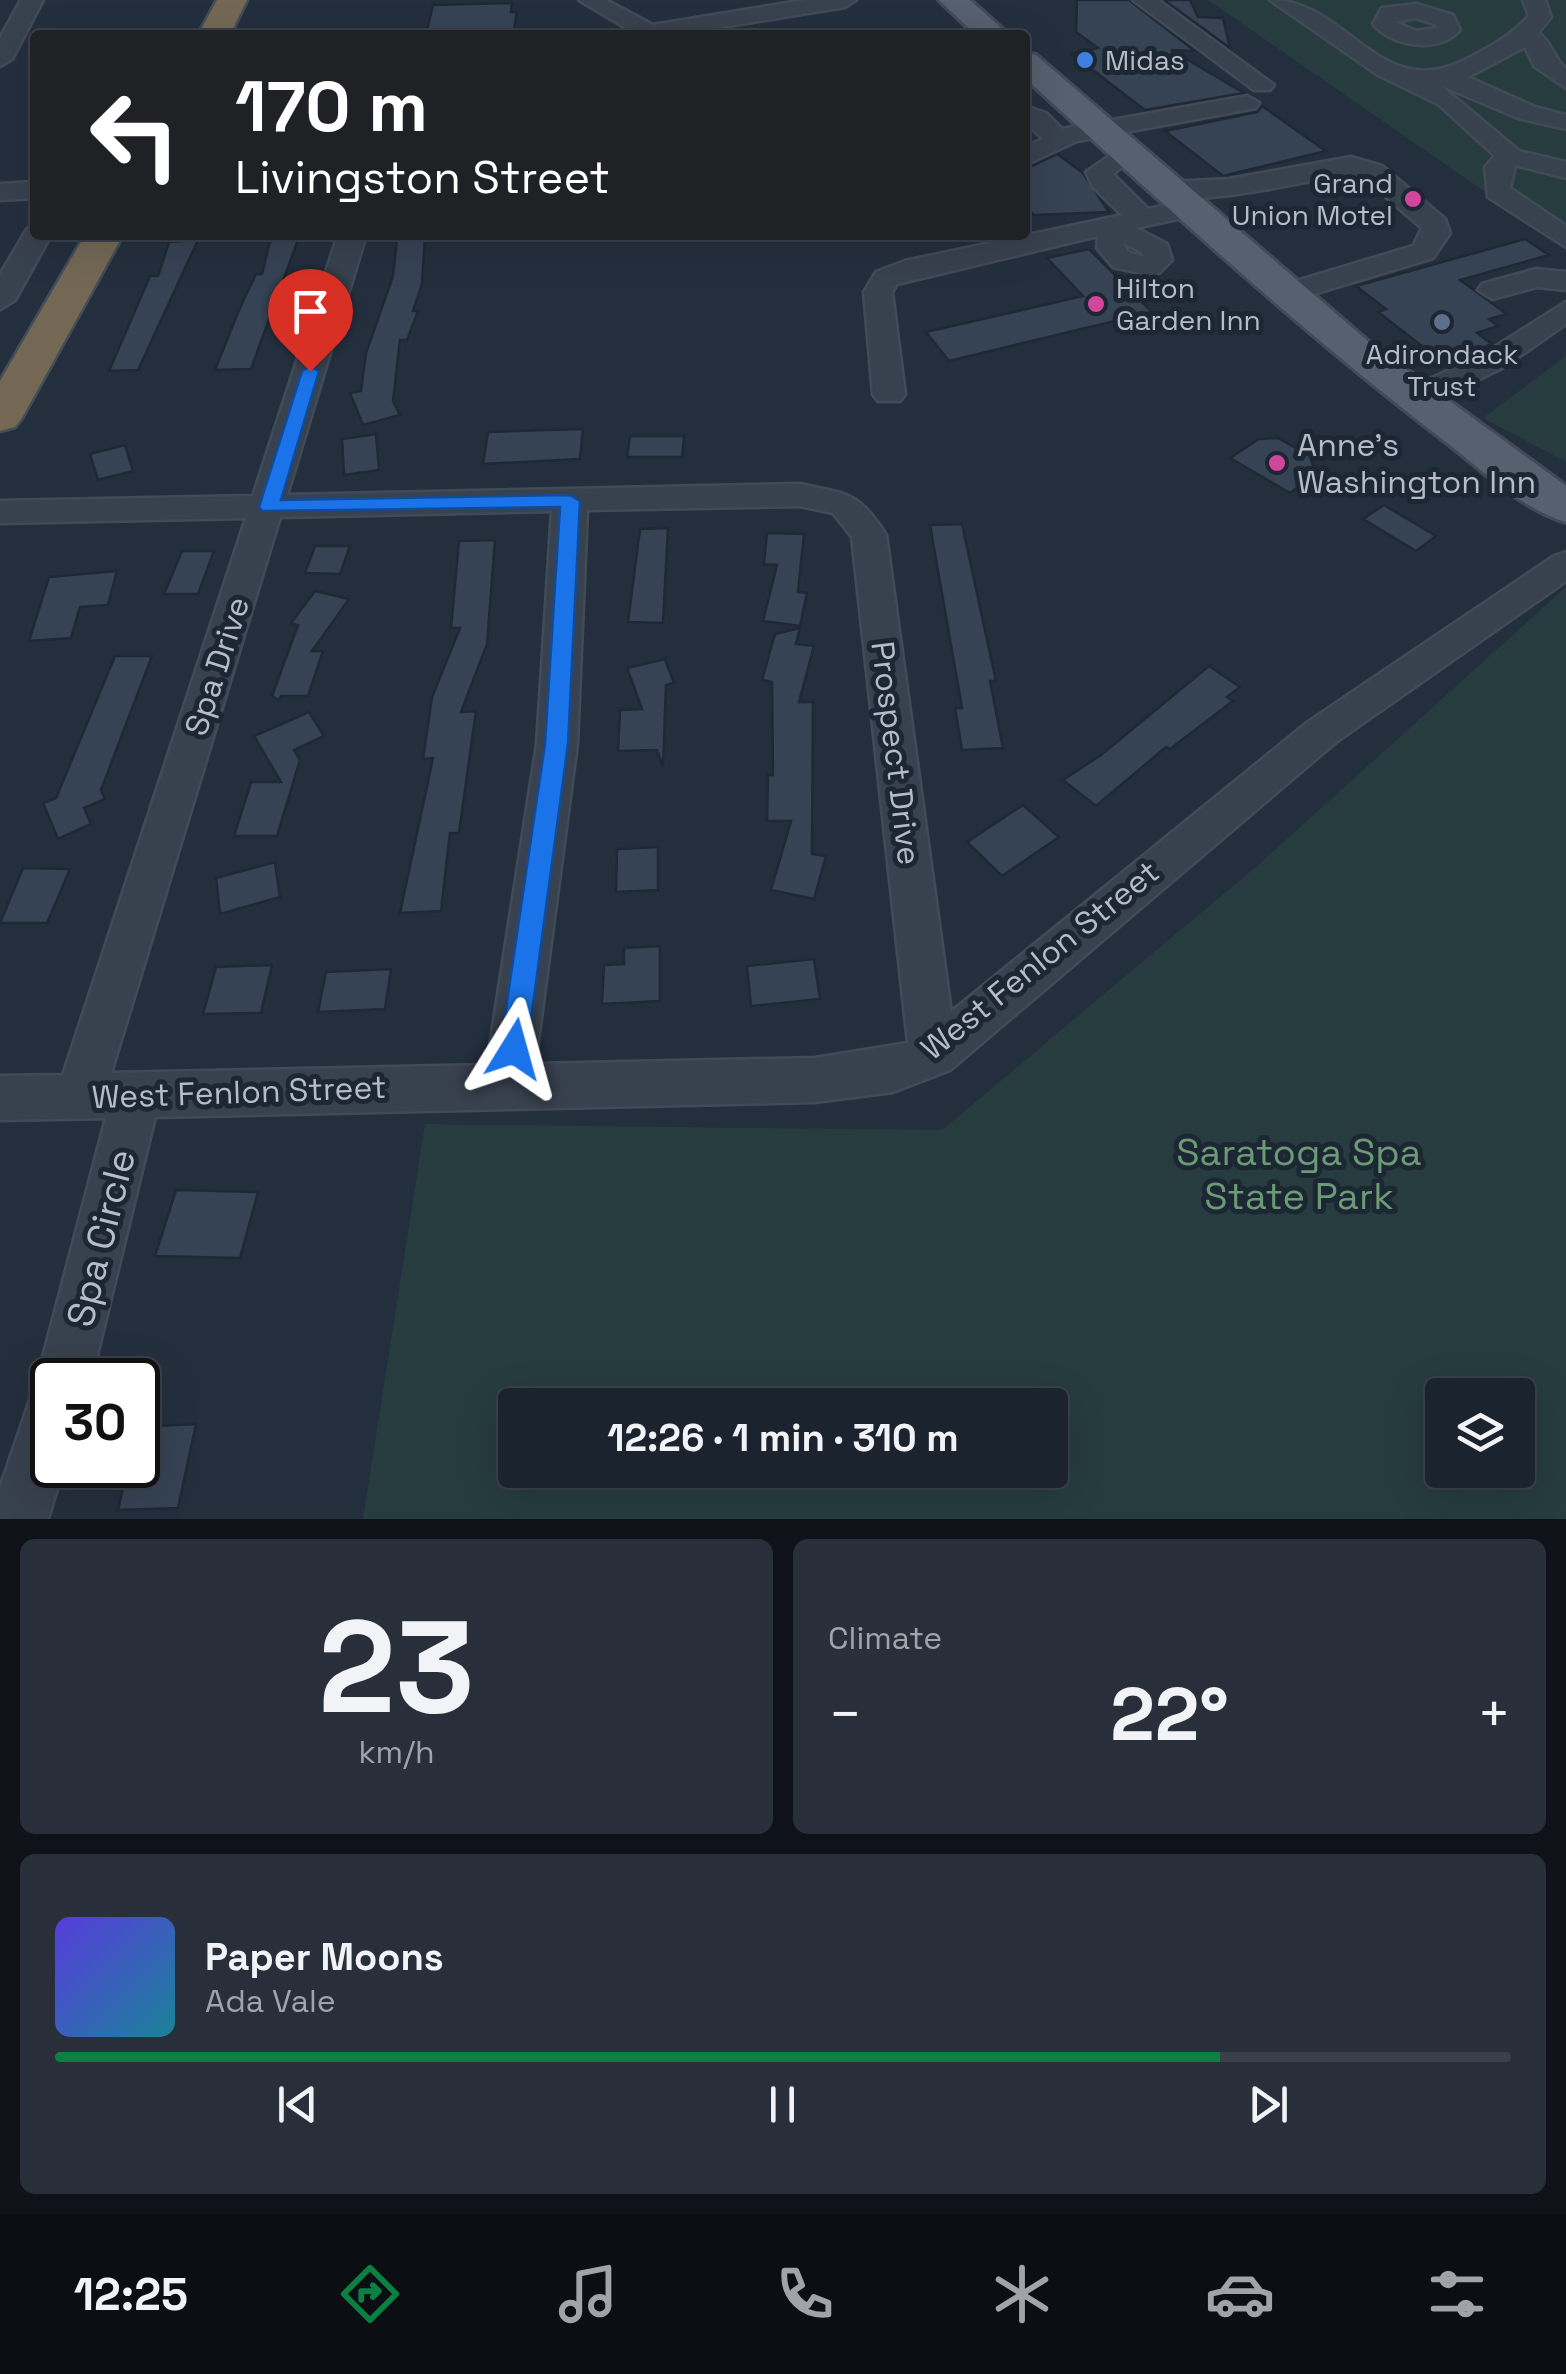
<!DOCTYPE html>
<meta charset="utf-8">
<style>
:root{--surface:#1b232e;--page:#282f3a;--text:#f1f3f6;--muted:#a0a4aa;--line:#39404a;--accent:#0b8043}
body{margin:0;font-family:"Space Grotesk",sans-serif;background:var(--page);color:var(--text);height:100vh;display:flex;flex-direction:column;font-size:38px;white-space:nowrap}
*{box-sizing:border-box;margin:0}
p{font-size:32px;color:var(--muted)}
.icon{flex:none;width:55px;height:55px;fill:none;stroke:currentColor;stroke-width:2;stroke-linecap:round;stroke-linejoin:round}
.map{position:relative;height:1519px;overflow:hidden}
.sheet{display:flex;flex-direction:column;gap:20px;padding:20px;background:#0f1319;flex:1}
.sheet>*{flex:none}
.banner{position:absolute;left:30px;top:30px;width:1000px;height:210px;border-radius:10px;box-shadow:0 10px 40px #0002,0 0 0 2px var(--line);background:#202124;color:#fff;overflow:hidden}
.buttons{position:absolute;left:1425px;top:1378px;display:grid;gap:20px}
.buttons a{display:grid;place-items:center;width:110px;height:110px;border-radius:10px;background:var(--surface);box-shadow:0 10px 40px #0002,0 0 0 2px var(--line);font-size:50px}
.speed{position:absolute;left:30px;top:1358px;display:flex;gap:20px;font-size:50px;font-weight:700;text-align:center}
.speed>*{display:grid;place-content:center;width:130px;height:130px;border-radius:50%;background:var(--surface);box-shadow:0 10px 40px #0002,0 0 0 2px var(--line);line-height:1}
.speed .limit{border:5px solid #111;border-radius:15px;background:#fff;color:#111}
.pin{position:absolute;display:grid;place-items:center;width:85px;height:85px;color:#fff;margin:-102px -42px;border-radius:50% 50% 50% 0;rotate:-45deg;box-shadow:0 0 10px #0007}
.pin .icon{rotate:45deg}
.me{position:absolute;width:110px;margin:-55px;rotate:8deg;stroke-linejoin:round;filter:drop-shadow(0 0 8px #0008)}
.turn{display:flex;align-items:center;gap:35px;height:210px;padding:0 40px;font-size:45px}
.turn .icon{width:130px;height:130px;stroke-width:2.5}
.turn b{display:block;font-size:70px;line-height:85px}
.big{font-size:75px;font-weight:800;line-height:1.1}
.sheet .card{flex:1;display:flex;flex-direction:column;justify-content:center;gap:15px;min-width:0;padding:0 35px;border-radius:15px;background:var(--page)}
.sheet .dial{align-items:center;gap:0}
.dial b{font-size:130px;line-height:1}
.song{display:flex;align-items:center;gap:30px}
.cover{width:120px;height:120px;border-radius:15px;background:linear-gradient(135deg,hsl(250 70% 55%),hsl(190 70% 35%))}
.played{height:10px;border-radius:5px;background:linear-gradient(90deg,var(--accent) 80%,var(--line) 80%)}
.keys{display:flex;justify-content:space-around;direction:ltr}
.heat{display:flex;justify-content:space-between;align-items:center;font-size:55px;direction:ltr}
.sheet .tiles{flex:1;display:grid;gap:20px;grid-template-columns:1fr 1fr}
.card:last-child{grid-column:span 2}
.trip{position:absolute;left:498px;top:1388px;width:570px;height:100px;border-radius:10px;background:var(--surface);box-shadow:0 10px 40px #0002,0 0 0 2px var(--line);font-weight:800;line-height:100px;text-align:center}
.tabs{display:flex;height:160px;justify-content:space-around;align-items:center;background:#0b0e12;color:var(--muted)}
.tabs .icon{width:70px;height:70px}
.tabs .on{color:var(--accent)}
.tabs b{font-size:45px;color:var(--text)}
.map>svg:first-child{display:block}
</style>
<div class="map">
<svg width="1566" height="1519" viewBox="0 0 1566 1519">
<rect width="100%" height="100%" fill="#242f3e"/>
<g fill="#263c3f" fill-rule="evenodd">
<polygon points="1208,0 1566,0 1566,248"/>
<polygon points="1566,356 1566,462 1483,418"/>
<path d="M1566,587V1519H363L425,1124L942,1130L1258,865ZM1442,1395H1518V1470H1442ZM515,1405H1050V1470H515Z"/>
</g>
<g fill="#364354" stroke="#1f2835" stroke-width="2.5">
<polygon points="1077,0 1129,0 1195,51 1171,50 1244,93 1145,110 1072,54 1098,48 1076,32"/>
<polygon points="1164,0 1190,0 1198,17 1223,18 1230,48"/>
<polygon points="512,3 511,12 517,12 513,35 426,35 433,5"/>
<polygon points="1262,106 1326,151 1223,176 1165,131 1257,112"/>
<polygon points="1057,154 1083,173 1109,212 1034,215 1025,205 1025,169"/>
<polygon points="425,237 422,284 413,311 418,311 407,340 400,340 393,401 400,415 363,425 350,393 361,391 366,353 393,276 397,239"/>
<polygon points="1525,239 1549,255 1460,280 1507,314 1489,319 1498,326 1477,333 1492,344 1444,363 1378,312 1386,309 1356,286"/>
<polygon points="198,240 138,370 109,371 150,276 158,276 169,242"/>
<polygon points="298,240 251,369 215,370 239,310 256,274 262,274 270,241"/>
<polygon points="1089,249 1152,312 949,361 926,332 1083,296 1047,258"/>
<polygon points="583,429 580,459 483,464 488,432"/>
<polygon points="376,434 379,470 344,475 342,439"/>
<polygon points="630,436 684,436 682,457 627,457"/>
<polygon points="1278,438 1310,456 1316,474 1290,493 1230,458 1259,439"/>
<polygon points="125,445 133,471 98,480 90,454"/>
<polygon points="1384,505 1436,536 1416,551 1363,519"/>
<polygon points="962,524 996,681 990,681 1003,748 962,750 955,708 962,708 930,525"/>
<polygon points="668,528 663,623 628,622 640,529"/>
<polygon points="767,533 804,534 798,592 807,593 800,626 763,621 777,565 764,564"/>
<polygon points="495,540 487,644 461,712 476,711 459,833 450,833 441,911 400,913 433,758 423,759 432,697 460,628 451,628 459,541"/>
<polygon points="315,546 350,546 340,574 305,573"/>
<polygon points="182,551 214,551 198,594 164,594"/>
<polygon points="117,571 108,605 80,607 71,638 29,641 49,577"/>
<polygon points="315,591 349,599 312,651 323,651 308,696 281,696 279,700 272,696 298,625 291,623"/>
<polygon points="800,628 796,644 814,646 799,702 813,702 812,854 826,856 814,899 771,890 791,821 767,821 768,775 773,775 772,682 762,680 775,634"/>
<polygon points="115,656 152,656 101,790 105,799 84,808 91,824 58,839 43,803 56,798"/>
<polygon points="665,659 674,683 666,685 663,767 657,750 618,751 620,710 642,709 627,668"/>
<polygon points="1209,666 1240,687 1227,697 1233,701 1170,749 1166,747 1096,806 1063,780 1101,755"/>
<polygon points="309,712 324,736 294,750 300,760 277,836 234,836 251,782 281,782 254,736"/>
<polygon points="1023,805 1059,837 1002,876 967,842"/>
<polygon points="658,847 658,890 616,892 617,849"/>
<polygon points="275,862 280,897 220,914 216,878"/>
<polygon points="23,868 70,869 47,923 0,923"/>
<polygon points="660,946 660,1001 602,1004 604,965 624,964 624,948"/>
<polygon points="814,959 820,999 751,1006 747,966"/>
<polygon points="272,965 261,1013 203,1014 216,967"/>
<polygon points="391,969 385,1009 318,1012 326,972"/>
<polygon points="176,1190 258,1192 240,1258 155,1256"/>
<polygon points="196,1424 178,1508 118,1510 128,1465 138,1465 138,1427"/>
</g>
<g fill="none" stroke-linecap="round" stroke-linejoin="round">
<defs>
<g id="minor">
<polygon points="21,0 43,0 12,59 0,66 0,38"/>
<polygon points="579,0 606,0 653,25 805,0 856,0 845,7 673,35 638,35"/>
<polygon points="1133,0 1158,0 1274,85 1270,90 1254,90"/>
<path d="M1270,0C1348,0 1378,103 1465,60C1490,47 1509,37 1529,16L1523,0H1545L1551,17L1538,33C1550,39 1554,59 1566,69V88L1534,66L1525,47L1468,77L1535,107L1566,115V129L1518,118L1440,85L1519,151L1566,162V178L1515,165L1510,188L1566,226V247L1488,197L1485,167L1495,156L1438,104L1378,75Z"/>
<path d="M1416,4L1453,15L1460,30C1439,54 1392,47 1373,24L1382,8ZM1415,18L1435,24L1437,28L1416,31L1396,22Z"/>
<polygon points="1247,96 1259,103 1256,108 1077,141 1025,165 1025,147 1043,139 1025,122 1025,106 1046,113 1062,129"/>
<path d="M1127,144L1140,152L1113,174L1148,209L1192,200L1205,208L1201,214L1136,228L1167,244L1172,260L1159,273L1149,275L1113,267L1097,248L1098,236L897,284L892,292L905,394L900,401H878L873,394L864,292L876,272L905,261L1122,215L1093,187L1086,172ZM1123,243L1142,252L1144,257L1128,252Z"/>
<path d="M1351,157L1382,166L1445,219L1450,233L1433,258L1290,301L1276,292L1280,286L1413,246L1422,228L1364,178L1350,173C1317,179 1177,213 1158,190L1171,182L1229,179Z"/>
<polygon points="35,182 35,198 0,200 0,184"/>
<polygon points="35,227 35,235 51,235 15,300 0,309 0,275 27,229"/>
<path d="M338,235H366L287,495L800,484C847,494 859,492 886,535L951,1012L1308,722L1554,556L1566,552V581L1336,742L950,1070L893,1092L815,1102L155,1117L91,1380H52V1465H64L48,1519H0V1488L32,1394L41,1391L37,1380L106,1118L0,1120V1076L63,1075L246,518L0,523V501L253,496ZM800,506L833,513L852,537L908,1043L815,1058L535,1064L577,744L587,510ZM552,511L537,744L487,1065L111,1073L280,517Z"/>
<polygon points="1536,269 1566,272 1566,290 1537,287 1492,299 1478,290 1482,284"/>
<polygon points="1566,302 1566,324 1504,367 1428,404 1417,406 1401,397 1406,390 1482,355"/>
</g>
<g id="major">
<polygon points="939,0 970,0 1009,35 976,35"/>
<path d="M1025,53L1036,55L1369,342L1566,486V522C1523,510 1481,469 1446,442C1298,329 1162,203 1025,78Z"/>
</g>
<g id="highway">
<polygon points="217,0 247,0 230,35 198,35"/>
<polygon points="85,235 123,235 22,418 15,427 0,431 0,381"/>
</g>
</defs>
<use href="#minor" stroke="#414a57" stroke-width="5"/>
<use href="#major" stroke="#414a57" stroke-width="6"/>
<use href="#highway" stroke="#434c59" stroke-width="5"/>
<use href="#minor" fill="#38414e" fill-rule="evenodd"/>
<use href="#major" fill="#56606e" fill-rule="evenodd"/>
<use href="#highway" fill="#746855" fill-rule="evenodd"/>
</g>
<polygon fill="#1a73e8" stroke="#114b97" stroke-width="2.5" points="310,366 319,371 281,500 570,495 580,501 568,744 527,1049 523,1057 514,1061 504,1057 500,1049 545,744 560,507 262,511 259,507 302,371"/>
<circle fill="#3f7fe0" stroke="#1d2633" stroke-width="4" cx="1085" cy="60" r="10"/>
<g fill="#d1479c" stroke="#1d2633" stroke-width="4">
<circle cx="1413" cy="199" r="10"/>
<circle cx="1096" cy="304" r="10"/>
<circle cx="1277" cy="463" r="10"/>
</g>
<circle fill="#5c6f8a" stroke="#1d2633" stroke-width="4" cx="1442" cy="322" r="10"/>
<g text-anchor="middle" stroke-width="10" stroke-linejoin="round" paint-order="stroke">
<g font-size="28" fill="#b4bcc9" stroke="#1d2633" text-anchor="start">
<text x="1105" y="70">Midas</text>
<text x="1393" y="193" text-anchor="end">Grand<tspan x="1393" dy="32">Union Motel</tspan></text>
<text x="1116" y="298">Hilton<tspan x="1116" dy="32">Garden Inn</tspan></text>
<text x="1442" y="364" text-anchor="middle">Adirondack<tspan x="1442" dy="32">Trust</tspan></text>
</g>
<g font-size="32" fill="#b4bcc9" stroke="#1d2633" text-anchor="start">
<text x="1297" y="456">Anne's<tspan x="1297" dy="37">Washington Inn</tspan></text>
</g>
<g font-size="32" fill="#b4bcc9" stroke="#1d2633">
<text transform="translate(217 666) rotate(-72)" y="11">Spa Drive</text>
<text transform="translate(896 753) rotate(83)" y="11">Prospect Drive</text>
<text transform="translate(1040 960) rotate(-39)" y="11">West Fenlon Street</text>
<text transform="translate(239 1092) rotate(-2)" y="11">West Fenlon Street</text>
</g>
<g font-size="38" fill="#6b9a76" stroke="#1d2633">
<text x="1299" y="1165">Saratoga Spa<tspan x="1299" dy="44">State Park</tspan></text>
</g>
<g font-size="38" fill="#b4bcc9" stroke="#1d2633">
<text transform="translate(101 1238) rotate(-76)" y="13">Spa Circle</text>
</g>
</g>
</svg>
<div class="buttons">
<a><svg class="icon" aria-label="layers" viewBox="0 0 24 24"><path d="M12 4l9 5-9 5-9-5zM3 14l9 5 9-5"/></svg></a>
</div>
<div class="speed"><div class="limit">30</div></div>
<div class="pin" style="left:310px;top:371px;background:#d93025"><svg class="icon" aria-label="arrive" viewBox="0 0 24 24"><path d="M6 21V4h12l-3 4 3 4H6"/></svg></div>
<svg class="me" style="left:514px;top:1049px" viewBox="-20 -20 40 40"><path d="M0-17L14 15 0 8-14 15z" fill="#1a73e8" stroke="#fff" stroke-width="4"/></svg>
<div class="trip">12:26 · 1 min · 310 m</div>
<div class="banner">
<div class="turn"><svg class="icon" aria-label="left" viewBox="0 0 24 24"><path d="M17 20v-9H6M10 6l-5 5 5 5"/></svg><div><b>170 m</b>Livingston Street</div></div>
</div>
</div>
<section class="sheet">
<div class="tiles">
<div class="card dial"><b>23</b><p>km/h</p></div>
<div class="card"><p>Climate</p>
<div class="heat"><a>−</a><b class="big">22°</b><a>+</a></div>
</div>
<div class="card">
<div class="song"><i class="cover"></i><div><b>Paper Moons</b><p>Ada Vale</p></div></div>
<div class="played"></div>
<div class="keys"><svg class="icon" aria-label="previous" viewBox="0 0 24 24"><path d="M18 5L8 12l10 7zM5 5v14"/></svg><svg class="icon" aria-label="pause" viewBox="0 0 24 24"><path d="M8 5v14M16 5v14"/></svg><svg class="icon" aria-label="next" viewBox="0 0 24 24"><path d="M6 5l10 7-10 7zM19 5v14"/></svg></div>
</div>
</div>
</section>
<nav class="tabs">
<b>12:25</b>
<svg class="icon on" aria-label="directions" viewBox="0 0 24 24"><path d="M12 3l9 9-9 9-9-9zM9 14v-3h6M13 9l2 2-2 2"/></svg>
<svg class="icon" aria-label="music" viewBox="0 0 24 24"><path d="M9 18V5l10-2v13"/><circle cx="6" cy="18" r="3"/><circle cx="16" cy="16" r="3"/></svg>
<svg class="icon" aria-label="phone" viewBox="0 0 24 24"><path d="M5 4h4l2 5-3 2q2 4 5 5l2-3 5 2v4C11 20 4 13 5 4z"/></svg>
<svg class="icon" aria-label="climate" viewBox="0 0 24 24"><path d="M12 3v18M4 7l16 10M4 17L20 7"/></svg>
<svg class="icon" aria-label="car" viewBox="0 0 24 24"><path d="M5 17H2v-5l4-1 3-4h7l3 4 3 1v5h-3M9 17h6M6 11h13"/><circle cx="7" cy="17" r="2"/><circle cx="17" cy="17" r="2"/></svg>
<svg class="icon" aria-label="filters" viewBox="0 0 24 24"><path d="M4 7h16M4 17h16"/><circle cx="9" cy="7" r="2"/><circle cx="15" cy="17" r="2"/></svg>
</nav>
